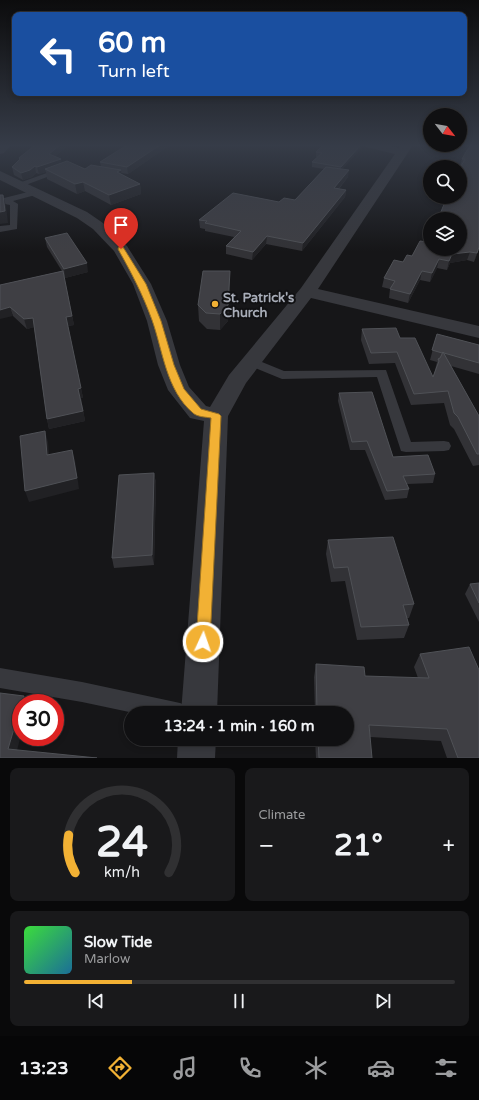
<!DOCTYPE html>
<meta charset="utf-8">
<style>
:root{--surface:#101012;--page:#19191b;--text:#f1f3f6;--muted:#9c9d9f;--line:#303032;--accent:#f2b134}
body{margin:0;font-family:"Varela Round",sans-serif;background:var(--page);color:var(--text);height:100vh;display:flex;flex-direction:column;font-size:15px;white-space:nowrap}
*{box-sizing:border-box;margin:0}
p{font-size:13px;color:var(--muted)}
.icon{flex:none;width:22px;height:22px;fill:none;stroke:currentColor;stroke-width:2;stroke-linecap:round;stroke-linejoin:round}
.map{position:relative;height:758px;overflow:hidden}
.details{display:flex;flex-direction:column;gap:10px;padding:10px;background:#09090a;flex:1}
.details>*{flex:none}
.guide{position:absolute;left:12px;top:12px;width:455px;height:84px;border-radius:8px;box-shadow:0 2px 6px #0003,0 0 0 1px var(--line);background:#1a4fa0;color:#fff;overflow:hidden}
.needle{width:26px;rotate:121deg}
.tools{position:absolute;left:423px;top:108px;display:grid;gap:8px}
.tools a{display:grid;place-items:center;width:44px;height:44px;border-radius:50%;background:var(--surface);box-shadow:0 2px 6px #0003,0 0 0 1px var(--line);font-size:20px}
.speed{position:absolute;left:12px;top:694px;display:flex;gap:8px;font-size:20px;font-weight:700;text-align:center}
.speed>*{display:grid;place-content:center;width:52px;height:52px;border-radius:50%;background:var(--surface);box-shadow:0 2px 6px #0003,0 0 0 1px var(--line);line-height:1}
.speed .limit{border:6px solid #d22;background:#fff;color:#111}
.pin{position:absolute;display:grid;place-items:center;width:34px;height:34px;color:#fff;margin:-41px -17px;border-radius:50% 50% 50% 0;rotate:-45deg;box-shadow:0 0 4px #0007}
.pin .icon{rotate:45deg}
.me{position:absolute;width:44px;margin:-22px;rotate:3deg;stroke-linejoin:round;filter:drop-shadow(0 0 3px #0008)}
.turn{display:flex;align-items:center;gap:14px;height:84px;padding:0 20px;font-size:18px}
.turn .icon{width:52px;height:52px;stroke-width:2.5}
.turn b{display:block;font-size:28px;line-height:34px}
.big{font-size:30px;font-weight:700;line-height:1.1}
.details .tile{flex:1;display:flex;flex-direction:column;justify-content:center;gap:6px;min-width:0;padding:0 14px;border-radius:8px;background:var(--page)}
.details .dial{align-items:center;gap:0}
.dial svg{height:104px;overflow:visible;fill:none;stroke:var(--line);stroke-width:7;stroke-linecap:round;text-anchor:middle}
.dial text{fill:var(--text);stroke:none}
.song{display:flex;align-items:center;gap:12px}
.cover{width:48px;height:48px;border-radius:6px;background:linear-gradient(135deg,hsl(120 70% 55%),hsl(200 70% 35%))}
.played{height:4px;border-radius:2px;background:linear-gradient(90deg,var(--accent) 25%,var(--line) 25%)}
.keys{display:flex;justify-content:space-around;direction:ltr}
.heat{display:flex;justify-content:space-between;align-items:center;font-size:22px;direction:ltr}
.details .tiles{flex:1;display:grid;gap:10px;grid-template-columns:1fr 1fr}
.tile:last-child{grid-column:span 2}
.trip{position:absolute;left:124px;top:706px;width:230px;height:40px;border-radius:20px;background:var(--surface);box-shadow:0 2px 6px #0003,0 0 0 1px var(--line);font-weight:700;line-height:40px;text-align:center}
.tabs{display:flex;height:64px;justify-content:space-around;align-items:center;background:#060607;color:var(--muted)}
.tabs .icon{width:28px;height:28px}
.tabs .on{color:var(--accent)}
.tabs b{font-size:18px;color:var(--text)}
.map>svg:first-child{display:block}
</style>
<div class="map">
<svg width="479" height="758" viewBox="0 0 479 758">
<rect width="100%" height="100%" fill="#161618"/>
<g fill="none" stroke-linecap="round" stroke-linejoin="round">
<g fill="#37383d" fill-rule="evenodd">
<polygon points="61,168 63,169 63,171 23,186 17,186 16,184"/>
<polygon points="36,190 40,192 39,194 13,201 18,204 17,229 0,232 0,226 10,225 10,205 0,203 0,199"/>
<polygon points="252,358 284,371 386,370 411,442 444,441 449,442 451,446 449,450 444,451 406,452 401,451 377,377 282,379 248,365 246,362 248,359"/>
<polygon points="0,668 82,682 180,703 187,706 190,713 134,713 82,702 0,688"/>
</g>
<g fill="#37383d" fill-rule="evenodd">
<polygon points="0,145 11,145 4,153 0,154"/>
<polygon points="364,145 386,145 399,148 401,145 413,145 318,289 479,326 479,338 311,298 246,383 228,416 217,713 181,713 204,421 190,418 168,390 158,365 147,321 133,284 114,251 93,229 77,218 0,180 0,171 87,212 103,223 127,246 151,284 167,321 180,365 189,387 206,406 210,407 229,375 301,288 395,154 366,147"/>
<polygon points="178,739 216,739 215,758 177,758"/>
</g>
</g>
<g fill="#323236">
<polygon points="35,145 69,145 55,156 61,159 61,164 85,169 101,167 100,162 127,145 170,145 128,174 121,173 121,175 140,184 141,194 111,205 85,191 77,194 47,179 46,172 39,174 36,173 32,177 23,180 14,175 12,167 19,160 19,158"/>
<polygon points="479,145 479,249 474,262 467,260 450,263 447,270 437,268 430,282 420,280 408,303 389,298 390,289 382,287 384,278 403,262 412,256 428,242 460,197 460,168 461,166 460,166 462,159"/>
<polygon points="363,146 342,169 348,177 339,189 346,190 345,197 302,251 266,244 252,260 226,254 226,246 234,237 205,231 205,229 200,228 199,220 279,202 295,200 324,169 312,167 312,162 318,157 316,157 316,152"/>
<polygon points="45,238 88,272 65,278 64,276 74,325 68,326 83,398 81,398 85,421 49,429 47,419 34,327 27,329 13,316 0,285 62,271 47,247"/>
<polygon points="230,286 228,321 220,330 207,329 199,321 198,305"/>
<polygon points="362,329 400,338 433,377 435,370 437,362 430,360 437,334 479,345 479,374 451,366 479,416 479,465 473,466 454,429 450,425 444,403 411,405 395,363 369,364 361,340"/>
<polygon points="339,393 393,457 435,474 433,483 407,484 409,489 407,498 385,500 365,450 350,450 338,401"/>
<polygon points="154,473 156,483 154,565 114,568 112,558"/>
<polygon points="328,540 414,604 409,618 407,618 409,625 404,638 357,640 345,581 331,582 326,554"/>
<polygon points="479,583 479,622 465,594 470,584"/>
<polygon points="420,654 479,758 447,758 441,741 370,737 372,758 316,758 315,739 347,739 347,713 315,713 314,677 316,664 365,676 418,678 414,667"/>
</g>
<g fill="#212124">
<polygon points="60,145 69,145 51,160 49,154"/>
<polygon points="160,145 170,145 128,174 127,167"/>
<polygon points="361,145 363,145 363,146 340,172 341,167"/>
<polygon points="61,159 62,166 45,169 46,172 39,174 37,167"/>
<polygon points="35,166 36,173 32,177 23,180 21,173"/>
<polygon points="121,170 122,179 117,172"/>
<polygon points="349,170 348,177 333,195 334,188"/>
<polygon points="83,182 85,191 77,194 75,184"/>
<polygon points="140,184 141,194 111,205 109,195"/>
<polygon points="346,190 345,197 302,251 303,243"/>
<polygon points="3,195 6,206 8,223 0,224 0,212"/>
<polygon points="267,236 266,244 252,260 253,252"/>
<polygon points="479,247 479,249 474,262"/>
<polygon points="470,252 467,260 450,263 447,270 449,261 452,254"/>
<polygon points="439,259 437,268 430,282 432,273"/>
<polygon points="87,263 88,272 65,278 64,269"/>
<polygon points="63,271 74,325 68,326 83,398 81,398 85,421 49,429 47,419 66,317"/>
<polygon points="230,271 230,286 228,321 220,330 220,314"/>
<polygon points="422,271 420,280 408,303 410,294"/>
<polygon points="10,307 13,316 0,319 0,310"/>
<polygon points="33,318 35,327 27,329 24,319"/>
<polygon points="45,431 48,442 50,465 47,455"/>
<polygon points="72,450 75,460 79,489 29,502 25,491"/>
<polygon points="154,473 156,483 154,565 152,555"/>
<polygon points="24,696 28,703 22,703"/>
<polygon points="21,705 21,735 15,758 8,749"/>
</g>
<g fill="#3f3f44" stroke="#4f5156">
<polygon points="35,145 60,145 49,154 61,159 37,167 35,166 30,170 21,173 12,167 20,159 19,158"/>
<polygon points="127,145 160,145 127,167 100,162"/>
<polygon points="323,145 361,145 341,167 312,162 322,153 316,152"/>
<polygon points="470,145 479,145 479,247 477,253 470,252 452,254 449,261 439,259 432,273 422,271 410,294 390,289 395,281 384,278 394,260 403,262 407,255 412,256 420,241 428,242 430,237 430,249 460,249 460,219 438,219 447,197 460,197 460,172 462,169 460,169 460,168 465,159 462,159"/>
<polygon points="67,161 85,169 91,165 121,170 117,172 140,184 109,195 83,182 75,184 45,169"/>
<polygon points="326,167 349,170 334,188 346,190 303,243 267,236 253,252 226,246 241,231 205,223 207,221 199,220 233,193 279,202 284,198 295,200"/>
<polygon points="0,195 3,195 5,211 0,212"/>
<polygon points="67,233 87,263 64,269 45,238"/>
<polygon points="63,271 72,316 66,317 81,388 78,389 83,411 47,419 33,318 24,319 10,307 0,310 0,285"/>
<polygon points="203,271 230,271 228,305 220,314 206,313 198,305"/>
<polygon points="396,328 400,338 415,338 433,377 439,361 438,359 440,358 443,352 479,416 479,454 477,454 458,417 454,413 448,391 414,394 397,352 371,353 362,329"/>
<polygon points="437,334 479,345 479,363 444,353 443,352 442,353 432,350"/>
<polygon points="372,392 393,457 428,455 435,474 403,476 409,489 387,491 367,441 352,442 339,393"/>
<polygon points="45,431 47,455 72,450 77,478 25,491 20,436"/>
<polygon points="154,473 152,555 112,558 119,475"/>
<polygon points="393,537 414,604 403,605 409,625 361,627 348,567 334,568 328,540"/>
<polygon points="479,583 479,603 470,584"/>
<polygon points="469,647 479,670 479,758 458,758 447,729 369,725 372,758 319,758 318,739 347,739 347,713 317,713 316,664 364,667 365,676 429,678 420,654"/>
<polygon points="0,693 24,696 22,703 21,703 21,705 8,749 97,758 0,758"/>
</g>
<linearGradient id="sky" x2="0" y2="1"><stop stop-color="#0c0c0d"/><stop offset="0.58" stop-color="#363c48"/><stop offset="1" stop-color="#363c48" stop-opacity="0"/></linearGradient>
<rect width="479" height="251" fill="url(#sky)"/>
<path fill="#f2b134" stroke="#9d7322" d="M119,247H123L146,284L161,321L174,365L184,389L201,409L219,414L221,416L210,642L208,647L203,649L198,647L196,642L211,418C206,417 197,417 193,413C166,390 163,351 152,320C143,295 131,272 118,249Z"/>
<circle fill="#f2b134" stroke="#111113" stroke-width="1.5" cx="215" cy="304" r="4"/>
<g text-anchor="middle" stroke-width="4" stroke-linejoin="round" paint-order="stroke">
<g font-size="13" font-weight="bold" fill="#a8adb8" stroke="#111113" text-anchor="start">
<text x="223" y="302">St. Patrick's<tspan x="223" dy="15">Church</tspan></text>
</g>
</g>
</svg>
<div class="tools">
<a><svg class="needle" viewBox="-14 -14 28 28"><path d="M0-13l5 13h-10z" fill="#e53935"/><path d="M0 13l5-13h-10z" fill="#9c9d9f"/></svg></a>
<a><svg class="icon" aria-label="search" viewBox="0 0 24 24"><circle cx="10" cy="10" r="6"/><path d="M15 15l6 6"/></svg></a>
<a><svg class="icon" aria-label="layers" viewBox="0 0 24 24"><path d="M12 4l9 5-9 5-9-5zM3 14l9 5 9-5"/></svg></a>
</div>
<div class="speed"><div class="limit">30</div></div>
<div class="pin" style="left:121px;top:249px;background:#d93025"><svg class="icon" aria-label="arrive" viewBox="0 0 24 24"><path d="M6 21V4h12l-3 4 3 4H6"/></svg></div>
<svg class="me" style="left:203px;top:642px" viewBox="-20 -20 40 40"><circle r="17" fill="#f2b134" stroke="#fff" stroke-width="3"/><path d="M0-11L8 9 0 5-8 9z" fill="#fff"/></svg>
<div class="trip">13:24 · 1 min · 160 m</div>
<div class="guide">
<div class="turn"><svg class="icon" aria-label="left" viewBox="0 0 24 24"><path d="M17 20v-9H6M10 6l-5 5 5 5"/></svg><div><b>60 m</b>Turn left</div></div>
</div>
</div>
<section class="details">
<div class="tiles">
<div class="tile dial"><svg viewBox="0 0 100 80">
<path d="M14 69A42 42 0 1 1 86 69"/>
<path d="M14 69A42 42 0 0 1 9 40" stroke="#f2b134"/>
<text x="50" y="56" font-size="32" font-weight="700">24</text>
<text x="50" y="72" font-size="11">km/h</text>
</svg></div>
<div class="tile"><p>Climate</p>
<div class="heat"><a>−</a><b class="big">21°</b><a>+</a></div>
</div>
<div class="tile">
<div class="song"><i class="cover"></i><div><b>Slow Tide</b><p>Marlow</p></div></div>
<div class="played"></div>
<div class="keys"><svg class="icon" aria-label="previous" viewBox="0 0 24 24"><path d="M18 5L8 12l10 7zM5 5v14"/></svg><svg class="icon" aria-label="pause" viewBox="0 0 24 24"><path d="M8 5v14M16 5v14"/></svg><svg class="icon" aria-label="next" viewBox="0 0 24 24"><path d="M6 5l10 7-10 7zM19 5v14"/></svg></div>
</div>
</div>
</section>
<nav class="tabs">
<b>13:23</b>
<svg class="icon on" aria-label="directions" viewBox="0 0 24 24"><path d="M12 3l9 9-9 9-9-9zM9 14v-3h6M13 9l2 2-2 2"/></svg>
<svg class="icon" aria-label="music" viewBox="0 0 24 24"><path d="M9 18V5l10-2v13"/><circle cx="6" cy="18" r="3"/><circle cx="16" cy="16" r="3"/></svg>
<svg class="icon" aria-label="phone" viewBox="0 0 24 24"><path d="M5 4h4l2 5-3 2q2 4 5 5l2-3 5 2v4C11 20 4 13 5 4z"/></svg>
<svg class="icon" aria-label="climate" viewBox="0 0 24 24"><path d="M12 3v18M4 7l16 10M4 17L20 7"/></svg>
<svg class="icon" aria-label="car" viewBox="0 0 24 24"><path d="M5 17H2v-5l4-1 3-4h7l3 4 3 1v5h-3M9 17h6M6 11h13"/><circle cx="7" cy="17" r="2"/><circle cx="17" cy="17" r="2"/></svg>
<svg class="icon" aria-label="filters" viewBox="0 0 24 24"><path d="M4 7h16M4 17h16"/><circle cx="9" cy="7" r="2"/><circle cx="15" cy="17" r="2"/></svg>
</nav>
